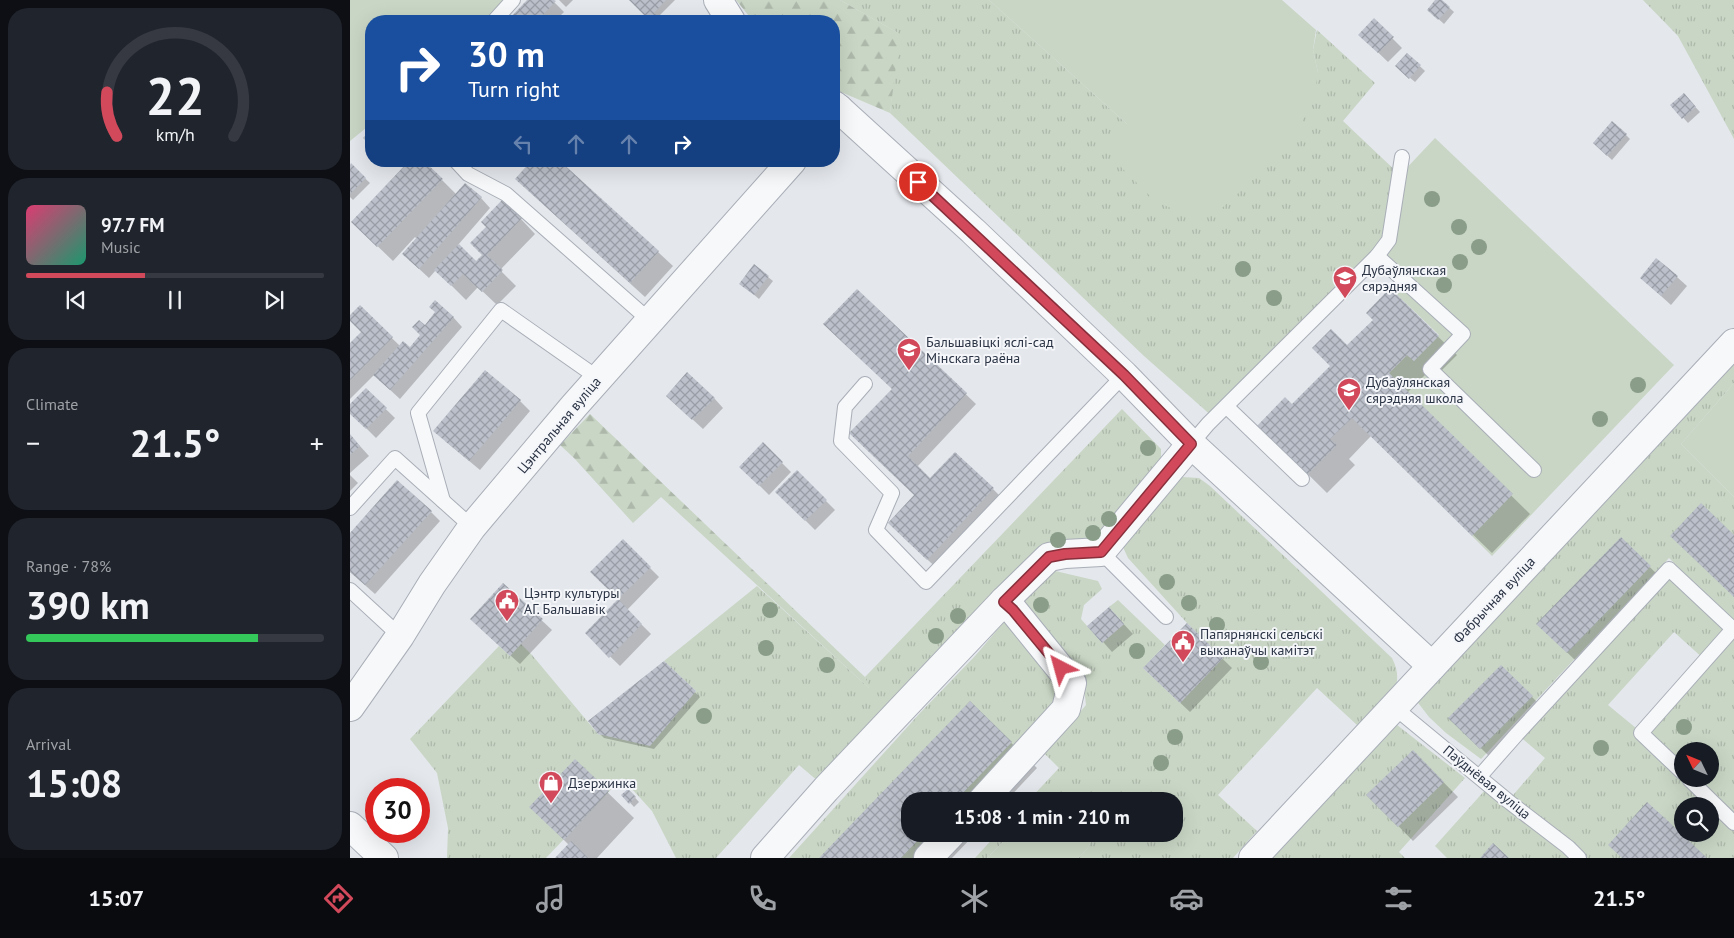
<!DOCTYPE html>
<meta charset="utf-8">
<style>
:root{--surface:#171b24;--page:#20242c;--text:#f1f3f6;--muted:#9ea1a6;--line:#363941;--accent:#d1495b}
body{margin:0;font-family:"PT Sans",sans-serif;background:var(--page);color:var(--text);height:100vh;display:flex;flex-direction:column;font-size:19px;white-space:nowrap}
*{box-sizing:border-box;margin:0}
p{font-size:16px;color:var(--muted)}
.icon{flex:none;width:28px;height:28px;fill:none;stroke:currentColor;stroke-width:2;stroke-linecap:round;stroke-linejoin:round}
.map{position:relative;flex:1;overflow:hidden}
.panel{display:flex;flex-direction:column;gap:8px;padding:8px;background:#0d0f14;width:350px}
.panel>*{flex:none}
.top-card{position:absolute;left:15px;top:15px;width:475px;height:152px;border-radius:20px;box-shadow:0 5px 20px #0002;background:#1a4fa0;color:#fff;overflow:hidden}
.needle{width:32px;rotate:313deg}
.controls{position:absolute;left:1324px;top:742px;display:grid;gap:10px}
.controls a{display:grid;place-items:center;width:45px;height:45px;border-radius:50%;background:var(--surface);box-shadow:0 5px 20px #0002;font-size:25px}
.speed{position:absolute;left:15px;top:778px;display:flex;gap:10px;font-size:25px;font-weight:700;text-align:center}
.speed>*{display:grid;place-content:center;width:65px;height:65px;border-radius:50%;background:var(--surface);box-shadow:0 5px 20px #0002;line-height:1}
.speed .limit{border:8px solid #d22;background:#fff;color:#111}
.pin{position:absolute;display:grid;place-items:center;width:42px;height:42px;color:#fff;margin:-21px;border:2px solid #fff;border-radius:50%;box-shadow:0 1px 5px #0007}
.me{position:absolute;width:55px;margin:-28px;rotate:321deg;stroke-linejoin:round;filter:drop-shadow(0 0 4px #0008)}
.turn{display:flex;align-items:center;gap:18px;height:105px;padding:0 20px;font-size:22px}
.turn .icon{width:65px;height:65px;stroke-width:2.5}
.turn b{display:block;font-size:35px;line-height:42px}
.lanes{display:flex;align-items:center;height:48px;padding:0 20px;background:#0003;justify-content:center;gap:25px;direction:ltr}
.lanes .off{opacity:.35}
.big{font-size:38px;font-weight:700;line-height:1.1}
.panel .widget{flex:1;display:flex;flex-direction:column;justify-content:center;gap:8px;min-width:0;padding:0 18px;border-radius:20px;background:var(--page)}
.panel .dial{align-items:center;gap:0}
.dial svg{height:130px;overflow:visible;fill:none;stroke:var(--line);stroke-width:7;stroke-linecap:round;text-anchor:middle}
.dial text{fill:var(--text);stroke:none}
.song{display:flex;align-items:center;gap:15px}
.cover{width:60px;height:60px;border-radius:8px;background:linear-gradient(135deg,hsl(340 70% 55%),hsl(160 70% 35%))}
.played{height:5px;border-radius:2px;background:linear-gradient(90deg,var(--accent) 40%,var(--line) 40%)}
.keys{display:flex;justify-content:space-around;direction:ltr}
.heat{display:flex;justify-content:space-between;align-items:center;font-size:28px;direction:ltr}
.charge{height:8px;border-radius:4px;background:linear-gradient(90deg,#34c759 78%,var(--line) 0)}
.trip{position:absolute;left:551px;top:792px;width:282px;height:50px;border-radius:20px;background:var(--surface);box-shadow:0 5px 20px #0002;font-weight:700;line-height:50px;text-align:center}
.dock{display:flex;height:80px;justify-content:space-around;align-items:center;background:#090b0e;color:var(--muted)}
.dock .icon{width:35px;height:35px}
.dock .on{color:var(--accent)}
.dock b{font-size:22px;color:var(--text)}
main{display:flex;flex:1;min-height:0}
.map>svg:first-child{display:block}
</style>
<main>
<section class="panel">
<div class="widget dial"><svg viewBox="0 0 100 80">
<path d="M14 69A42 42 0 1 1 86 69"/>
<path d="M14 69A42 42 0 0 1 8 42" stroke="#d1495b"/>
<text x="50" y="56" font-size="32" font-weight="700">22</text>
<text x="50" y="72" font-size="11">km/h</text>
</svg></div>
<div class="widget">
<div class="song"><i class="cover"></i><div><b>97.7 FM</b><p>Music</p></div></div>
<div class="played"></div>
<div class="keys"><svg class="icon" aria-label="previous" viewBox="0 0 24 24"><path d="M18 5L8 12l10 7zM5 5v14"/></svg><svg class="icon" aria-label="pause" viewBox="0 0 24 24"><path d="M8 5v14M16 5v14"/></svg><svg class="icon" aria-label="next" viewBox="0 0 24 24"><path d="M6 5l10 7-10 7zM19 5v14"/></svg></div>
</div>
<div class="widget"><p>Climate</p>
<div class="heat"><a>−</a><b class="big">21.5°</b><a>+</a></div>
</div>
<div class="widget"><p>Range · 78%</p><b class="big">390 km</b><div class="charge"></div></div>
<div class="widget"><p>Arrival</p><b class="big">15:08</b></div>
</section>
<div class="map">
<svg width="1384" height="858" viewBox="0 0 1384 858">
<defs>
<pattern id="grass-tufts" width="24" height="20" patternUnits="userSpaceOnUse" patternTransform="scale(1.25)"><rect width="24" height="20" fill="#c9d6c5"/><path d="M3 7l-1-3M5 7V3M7 7l1-3M15 17l-1-3M17 17v-4M19 17l1-3" fill="none" stroke="#adb8ab"/></pattern>
<pattern id="forest-firs" width="22" height="20" patternUnits="userSpaceOnUse" patternTransform="scale(1.25)"><rect width="22" height="20" fill="#c9d6c5"/><path d="M5 1l3.5 6h-7zM16 11l3.5 6h-7z" fill="#adb8ab"/></pattern>
<pattern id="building-cross-hatch" width="8" height="8" patternUnits="userSpaceOnUse" patternTransform="scale(1.25)"><rect width="8" height="8" fill="#bbc0ca"/><path d="M0 0l8 8M0 8l8-8" fill="none" stroke="#989da6"/></pattern>
</defs>
<rect width="100%" height="100%" fill="#e4e7ec"/>
<g fill="url(#grass-tufts)" fill-rule="evenodd">
<polygon points="490,0 639,0 777,124 968,73 963,50 967,30 1025,83 993,121 1050,175 1039,240 864,418 794,356 540,113 548,33"/>
<polygon points="1293,0 1384,0 1384,139 1328,36"/>
<polygon points="1384,343 1384,383 1331,444 1384,497 1384,622 1319,558 1131,759 1096,733 1079,717 1059,691"/>
<polygon points="772,409 811,449 811,460 748,537 722,546 469,782 449,765 366,858 326,858 302,811 272,778 196,858 97,858 98,828 87,773 60,739 149,646 160,656 171,644 182,655 248,734 300,745 346,691 314,661 407,586 519,688 515,677"/>
<path d="M832,477L849,478L860,486L1042,658C1058,689 1034,704 1014,724L1007,725L967,688L868,795L907,831L883,858H728C736,851 743,844 741,834H825V801H711C702,799 688,801 678,801L709,768L693,752L705,741L736,705L732,671L672,602L701,570L748,581L752,589L734,605L731,619L752,643L774,624L759,607L768,600L815,645L793,668L830,703L873,658L837,623L778,558L772,545L820,483Z"/>
<path d="M1319,569L1384,630V858H1232L1158,801L1195,758L1167,734ZM1324,632L1355,660L1292,733L1258,705ZM1332,751H1360V779H1332ZM1332,806H1360V834H1332Z"/>
<polygon points="654,622 701,673 709,686 707,698 688,722 615,801 560,801 560,834 585,834 563,858 439,858 570,713 625,656"/>
<polygon points="1042,721 1115,778 1049,852 1055,858 916,858"/>
<polygon points="1136,789 1212,852 1219,858 1097,858 1085,846"/>
<polygon points="647,834 661,834 637,858 625,858"/>
</g>
<g fill="url(#forest-firs)">
<polygon points="386,0 490,0 550,34 540,113 484,89 484,21 403,21"/>
<polygon points="240,414 515,677 520,689 311,497 283,523 224,458 210,445"/>
</g>
<g fill="#c9d6c5">
<polygon points="0,0 163,0 144,21 21,21 21,124 0,141"/>
<polygon points="639,0 932,0 966,30 963,50 968,73 963,103 941,139 909,174 873,207 841,216 806,202 770,166 762,146 777,124"/>
<polygon points="1085,138 1324,365 1142,556 1122,536 1039,373 1057,355 1064,361 1089,335 1040,288 1047,274 1027,256 1039,240 1050,175"/>
<polygon points="1384,383 1384,497 1331,444"/>
<path d="M661,834H741C743,844 736,851 728,858H637Z"/>
</g>
<g fill="#0003">
<polygon points="178,0 202,0 214,12 205,21 158,21"/>
<polygon points="209,0 223,0 216,7"/>
<polygon points="281,0 325,0 307,18 310,21 297,21 300,19"/>
<polygon points="1087,0 1091,0 1104,12 1094,24 1083,14"/>
<polygon points="1024,20 1052,48 1038,62 1010,35"/>
<polygon points="1057,54 1075,71 1065,82 1052,71"/>
<polygon points="1338,99 1350,112 1338,123 1322,105"/>
<polygon points="1276,135 1280,139 1262,160 1249,148"/>
<polygon points="38,161 47,161 43,166"/>
<polygon points="1,165 20,183 3,200 0,197 0,167"/>
<polygon points="92,180 106,194 131,198 140,208 108,245 127,262 134,255 137,227 171,219 185,234 150,270 166,286 147,305 128,287 116,300 86,270 79,278 53,254 67,239 65,237 43,261 17,236"/>
<polygon points="181,193 308,252 323,266 295,297"/>
<polygon points="404,266 423,281 409,299 396,288"/>
<polygon points="1327,277 1337,286 1321,305 1291,278"/>
<polygon points="507,290 626,404 567,467 580,480 643,489 657,503 592,573 554,538 566,495 543,389"/>
<polygon points="1040,290 1107,355 1083,379 1077,373 1057,393 1180,514 1142,553 1021,436 999,459 1005,465 977,493 909,426 942,406 982,366 997,347 1024,320"/>
<polygon points="10,307 50,346 60,349 72,335 75,326 87,313 103,317 112,327 50,399 24,375 0,399 0,345 13,332 0,320 0,317"/>
<polygon points="16,390 45,418 26,438 0,412 0,406"/>
<polygon points="364,398 373,408 353,429 327,405"/>
<polygon points="170,401 180,411 130,470 95,441"/>
<polygon points="0,435 19,456 0,473"/>
<polygon points="413,444 441,472 419,495 391,467"/>
<polygon points="447,472 485,510 465,530 427,492"/>
<polygon points="0,475 8,483 0,491"/>
<polygon points="81,512 90,521 25,594 0,572 0,535"/>
<polygon points="1271,539 1310,577 1227,662 1188,624"/>
<polygon points="273,541 309,577 277,610 301,634 270,666 236,633 270,599 242,572"/>
<polygon points="153,584 202,630 170,664 131,629"/>
<polygon points="769,619 783,634 762,652 739,626"/>
<polygon points="837,624 882,668 840,712 804,678"/>
<polygon points="314,663 350,697 304,749 254,738 249,733"/>
<polygon points="1151,666 1191,706 1141,758 1100,718"/>
<polygon points="620,703 687,768 656,801 560,801 560,834 625,834 602,858 471,858"/>
<polygon points="1063,751 1108,797 1063,841 1018,795"/>
<polygon points="225,761 284,818 247,858 207,858 219,845 207,833"/>
<polygon points="278,790 289,802 284,807 273,795"/>
</g>
<g fill="url(#building-cross-hatch)">
<polygon points="177,0 204,0 206,1 187,21 157,21"/>
<polygon points="279,0 316,0 304,13 312,21 295,21 298,19"/>
<polygon points="1085,0 1092,0 1100,7 1088,20 1077,10"/>
<polygon points="1024,18 1044,37 1028,53 1008,35"/>
<polygon points="1057,53 1071,65 1059,79 1045,66"/>
<polygon points="1334,93 1346,107 1332,119 1320,105"/>
<polygon points="1262,121 1277,134 1257,156 1243,143"/>
<polygon points="21,130 21,146 13,138"/>
<polygon points="59,161 74,161 93,179 27,247 1,222"/>
<polygon points="181,161 210,161 309,251 280,283 165,179"/>
<polygon points="1,163 16,178 0,194 0,165"/>
<polygon points="115,183 132,197 69,269 52,254"/>
<polygon points="152,200 172,218 137,255 153,270 132,292 113,274 101,286 84,270 109,244 126,261 132,255 120,243 136,227 131,222"/>
<polygon points="1306,258 1328,276 1311,296 1290,278"/>
<polygon points="404,264 419,276 404,295 389,284"/>
<polygon points="1040,288 1089,336 1064,361 1057,355 1039,373 1163,494 1122,536 1002,418 980,439 987,445 957,475 907,426 935,397 942,404 980,366 962,348 981,329 997,345 1023,320 1016,313"/>
<polygon points="507,289 617,393 558,456 580,478 605,452 644,488 577,560 538,523 564,495 499,433 542,389 473,324"/>
<polygon points="85,300 104,317 40,390 23,375 53,341 60,347 70,335 62,327 69,320 75,325 85,312 79,307"/>
<polygon points="10,305 43,337 0,380 0,343 11,332 0,321 0,315"/>
<polygon points="135,370 171,400 119,461 83,431"/>
<polygon points="337,372 365,398 342,420 316,396"/>
<polygon points="16,388 37,408 16,429 0,414 0,404"/>
<polygon points="0,434 10,446 0,455"/>
<polygon points="413,442 433,462 409,486 389,467"/>
<polygon points="447,470 477,500 455,521 425,492"/>
<polygon points="47,480 82,511 15,585 0,572 0,533"/>
<polygon points="1351,503 1384,535 1384,597 1320,536"/>
<polygon points="1271,537 1301,566 1217,653 1186,624"/>
<polygon points="273,539 301,567 268,599 240,572"/>
<polygon points="153,583 193,619 160,656 120,619"/>
<polygon points="268,599 292,624 259,658 235,633"/>
<polygon points="759,607 774,624 752,643 737,626"/>
<polygon points="837,623 873,658 830,703 793,668"/>
<polygon points="314,661 346,691 300,746 248,734 238,721"/>
<polygon points="1151,665 1183,696 1130,749 1098,718"/>
<polygon points="620,701 662,742 605,801 560,801 560,834 574,834 551,858 469,858"/>
<polygon points="1063,750 1094,782 1048,827 1016,795"/>
<polygon points="225,759 259,791 214,840 179,807"/>
<polygon points="278,789 286,797 279,804 271,795"/>
<polygon points="1297,802 1318,821 1357,858 1272,858 1258,845"/>
<polygon points="221,841 238,858 205,858"/>
<polygon points="1143,843 1159,858 1130,858"/>
</g>
<g fill="none" stroke-linecap="round" stroke-linejoin="round">
<defs>
<g id="service">
<polyline points="144,21 163,0"/>
<polyline points="106,161 118,174 156,194 299,320"/>
<polyline points="1027,256 1113,334 1080,369 1184,470"/>
<polyline points="515,384 495,407 491,441 542,493 526,530 576,582 774,375"/>
<polyline points="877,407 952,479"/>
<polyline points="841,444 858,424 1027,256 1039,240 1052,157"/>
<polyline points="93,501 68,413 151,310 248,378"/>
<polyline points="0,508 45,458 122,527"/>
<polyline points="751,552 816,617"/>
<polyline points="0,590 50,636"/>
<polyline points="1044,707 1158,801 1218,847 1229,858"/>
<polyline points="1130,776 1167,734 1319,569 1383,629 1291,733 1332,772"/>
<polyline points="1339,779 1384,823"/>
</g>
<g id="minor">
<polyline points="368,0 381,21"/>
<polyline points="484,105 489,109 623,231 774,375 841,444 1082,666"/>
<polyline points="632,801 716,709 722,683 663,610 654,601"/>
<polyline points="0,826 34,858"/>
<polyline points="415,858 476,789 654,601 699,557 715,554 751,552 841,444"/>
<polyline points="578,858 601,834"/>
<polyline points="903,858 1384,343"/>
</g>
<g id="tertiary">
<polyline points="484,115 489,109"/>
<polyline points="0,707 50,636 82,584 122,527 224,406 442,161"/>
</g>
</defs>
<use href="#service" stroke="#a9aeb7" stroke-width="16"/>
<use href="#minor" stroke="#a9aeb7" stroke-width="30"/>
<use href="#tertiary" stroke="#a9aeb7" stroke-width="30"/>
<use href="#service" stroke="#f7f8fa" stroke-width="14"/>
<use href="#minor" stroke="#f7f8fa" stroke-width="28"/>
<use href="#tertiary" stroke="#f7f8fa" stroke-width="28"/>
</g>
<g fill="#899d89">
<circle cx="1082" cy="199" r="8"/>
<circle cx="1109" cy="227" r="8"/>
<circle cx="1129" cy="247" r="8"/>
<circle cx="1110" cy="262" r="8"/>
<circle cx="893" cy="269" r="8"/>
<circle cx="1094" cy="285" r="8"/>
<circle cx="924" cy="298" r="8"/>
<circle cx="1288" cy="385" r="8"/>
<circle cx="1250" cy="419" r="8"/>
<circle cx="798" cy="448" r="8"/>
<circle cx="759" cy="519" r="8"/>
<circle cx="743" cy="533" r="8"/>
<circle cx="708" cy="540" r="8"/>
<circle cx="817" cy="582" r="8"/>
<circle cx="839" cy="603" r="8"/>
<circle cx="691" cy="605" r="8"/>
<circle cx="420" cy="610" r="8"/>
<circle cx="608" cy="616" r="8"/>
<circle cx="867" cy="625" r="8"/>
<circle cx="586" cy="636" r="8"/>
<circle cx="416" cy="648" r="8"/>
<circle cx="787" cy="651" r="8"/>
<circle cx="911" cy="662" r="8"/>
<circle cx="477" cy="665" r="8"/>
<circle cx="354" cy="716" r="8"/>
<circle cx="1334" cy="727" r="8"/>
<circle cx="825" cy="737" r="8"/>
<circle cx="1251" cy="748" r="8"/>
<circle cx="811" cy="763" r="8"/>
</g>
<g fill="none" stroke-linecap="round" stroke-linejoin="round">
<defs>
<polyline id="route" points="568,182 774,375 841,444 751,552 715,554 699,557 654,602 663,610 711,668"/>
</defs>
<use href="#route" stroke="#882f3b" stroke-width="12"/>
<use href="#route" stroke="#d1495b" stroke-width="9"/>
</g>
<defs>
<symbol id="school-pin" viewBox="-11 -11 22 30"><path d="M0 17L-7.5 6A9.5 9.5 0 1 1 7.5 6Z" fill="#d1495b" stroke="#f4f6f9"/><path d="M0-5L7-2L0 1L-7-2ZM-4 1L0 2.5L4 1V4Q0 6-4 4Z" fill="#fff"/></symbol>
<symbol id="civic-pin" viewBox="-11 -11 22 30"><path d="M0 17L-7.5 6A9.5 9.5 0 1 1 7.5 6Z" fill="#d1495b" stroke="#f4f6f9"/><path d="M-.6-6.5H3V-4.5H.6V-3L4-1V1h2V6H-6V1h2V-1L-.6-3ZM-1.2 2.5V6h2.4V2.5Z" fill="#fff"/></symbol>
<symbol id="shop-pin" viewBox="-11 -11 22 30"><path d="M0 17L-7.5 6A9.5 9.5 0 1 1 7.5 6Z" fill="#d1495b" stroke="#f4f6f9"/><path d="M-5-2.5h2.3a2.7 3.5 0 0 1 5.4 0H5L5.5 6h-11ZM-1.5-2.5h3a1.5 2.3 0 0 0-3 0Z" fill="#fff"/></symbol>
</defs>
<g fill-rule="evenodd">
<use href="#school-pin" x="981" y="264" width="28" height="38"/>
<use href="#school-pin" x="545" y="336" width="28" height="38"/>
<use href="#school-pin" x="985" y="376" width="28" height="38"/>
<use href="#civic-pin" x="143" y="587" width="28" height="38"/>
<use href="#civic-pin" x="819" y="628" width="28" height="38"/>
<use href="#shop-pin" x="187" y="769" width="28" height="38"/>
</g>
<g text-anchor="middle" stroke-width="4" stroke-linejoin="round" paint-order="stroke">
<g font-size="14" fill="#2b3445" stroke="#f4f6f9" text-anchor="start">
<text x="1012" y="275">Дубаўлянская<tspan x="1012" dy="16">сярэдняя</tspan></text>
<text x="576" y="347">Бальшавіцкі яслі-сад<tspan x="576" dy="16">Мінскага раёна</tspan></text>
<text x="1016" y="387">Дубаўлянская<tspan x="1016" dy="16">сярэдняя школа</tspan></text>
<text x="174" y="598">Цэнтр культуры<tspan x="174" dy="16">АГ. Бальшавік</tspan></text>
<text x="850" y="639">Папярнянскі сельскі<tspan x="850" dy="16">выканаўчы камітэт</tspan></text>
<text x="218" y="788">Дзержинка</text>
</g>
<g font-size="14" fill="#2b3445" stroke="#f4f6f9">
<text transform="translate(209 425) rotate(-50)" y="5">Цэнтральная вуліца</text>
<text transform="translate(1144 600) rotate(-47)" y="5">Фабрычная вуліца</text>
<text transform="translate(1137 782) rotate(39)" y="5">Паўднёвая вуліца</text>
</g>
</g>
</svg>
<div class="controls">
<a><svg class="needle" viewBox="-14 -14 28 28"><path d="M0-13l5 13h-10z" fill="#e53935"/><path d="M0 13l5-13h-10z" fill="#9ea1a6"/></svg></a>
<a><svg class="icon" aria-label="search" viewBox="0 0 24 24"><circle cx="10" cy="10" r="6"/><path d="M15 15l6 6"/></svg></a>
</div>
<div class="speed"><div class="limit">30</div></div>
<div class="pin" style="left:568px;top:182px;background:#d93025"><svg class="icon" aria-label="arrive" viewBox="0 0 24 24"><path d="M6 21V4h12l-3 4 3 4H6"/></svg></div>
<svg class="me" style="left:711px;top:668px" viewBox="-20 -20 40 40"><path d="M0-17L14 15 0 8-14 15z" fill="#d1495b" stroke="#fff" stroke-width="4"/></svg>
<div class="trip">15:08 · 1 min · 210 m</div>
<div class="top-card">
<div class="turn"><svg class="icon" aria-label="right" viewBox="0 0 24 24"><path d="M7 20v-9h11M14 6l5 5-5 5"/></svg><div><b>30 m</b>Turn right</div></div>
<div class="lanes"><svg class="icon off" aria-label="left" viewBox="0 0 24 24"><path d="M17 20v-9H6M10 6l-5 5 5 5"/></svg><svg class="icon off" aria-label="ahead" viewBox="0 0 24 24"><path d="M12 20V5M6 11l6-6 6 6"/></svg><svg class="icon off" aria-label="ahead" viewBox="0 0 24 24"><path d="M12 20V5M6 11l6-6 6 6"/></svg><svg class="icon" aria-label="right" viewBox="0 0 24 24"><path d="M7 20v-9h11M14 6l5 5-5 5"/></svg></div>
</div>
</div>
</main>
<nav class="dock">
<b>15:07</b>
<svg class="icon on" aria-label="directions" viewBox="0 0 24 24"><path d="M12 3l9 9-9 9-9-9zM9 14v-3h6M13 9l2 2-2 2"/></svg>
<svg class="icon" aria-label="music" viewBox="0 0 24 24"><path d="M9 18V5l10-2v13"/><circle cx="6" cy="18" r="3"/><circle cx="16" cy="16" r="3"/></svg>
<svg class="icon" aria-label="phone" viewBox="0 0 24 24"><path d="M5 4h4l2 5-3 2q2 4 5 5l2-3 5 2v4C11 20 4 13 5 4z"/></svg>
<svg class="icon" aria-label="climate" viewBox="0 0 24 24"><path d="M12 3v18M4 7l16 10M4 17L20 7"/></svg>
<svg class="icon" aria-label="car" viewBox="0 0 24 24"><path d="M5 17H2v-5l4-1 3-4h7l3 4 3 1v5h-3M9 17h6M6 11h13"/><circle cx="7" cy="17" r="2"/><circle cx="17" cy="17" r="2"/></svg>
<svg class="icon" aria-label="filters" viewBox="0 0 24 24"><path d="M4 7h16M4 17h16"/><circle cx="9" cy="7" r="2"/><circle cx="15" cy="17" r="2"/></svg>
<b>21.5°</b>
</nav>
